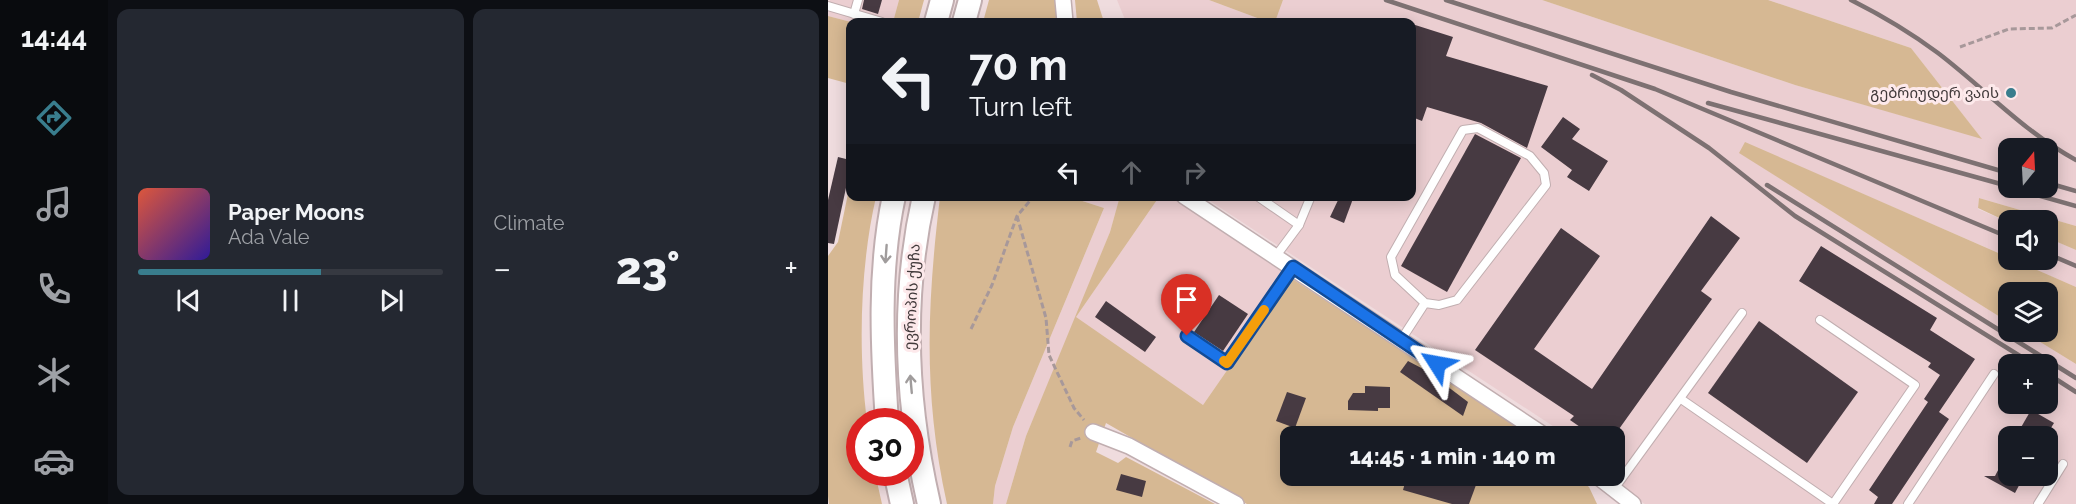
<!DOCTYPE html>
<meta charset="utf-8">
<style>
:root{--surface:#171b24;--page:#242831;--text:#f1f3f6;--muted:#9ea1a6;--line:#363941;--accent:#397d8d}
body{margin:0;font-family:Raleway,"Noto Sans Georgian",sans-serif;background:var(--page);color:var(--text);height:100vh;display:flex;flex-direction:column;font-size:22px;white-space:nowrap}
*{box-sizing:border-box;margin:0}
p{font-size:20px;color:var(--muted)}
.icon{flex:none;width:33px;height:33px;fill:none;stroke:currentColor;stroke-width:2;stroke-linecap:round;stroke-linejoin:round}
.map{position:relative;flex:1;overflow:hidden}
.panel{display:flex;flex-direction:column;gap:9px;padding:9px;background:#0d0f14;width:720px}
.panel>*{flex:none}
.hud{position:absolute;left:18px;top:18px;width:570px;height:183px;border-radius:12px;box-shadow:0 3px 15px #0003;background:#171b24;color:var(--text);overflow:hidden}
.needle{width:39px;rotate:18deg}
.tools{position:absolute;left:1170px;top:138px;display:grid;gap:12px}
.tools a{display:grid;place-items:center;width:60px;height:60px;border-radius:12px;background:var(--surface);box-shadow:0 3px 15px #0003;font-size:30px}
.speed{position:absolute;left:18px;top:408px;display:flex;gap:12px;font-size:30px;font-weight:700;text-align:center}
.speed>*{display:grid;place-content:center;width:78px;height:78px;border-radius:50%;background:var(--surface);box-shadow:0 3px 15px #0003;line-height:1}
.speed .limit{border:9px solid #d22;background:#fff;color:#111}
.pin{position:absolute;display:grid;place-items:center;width:51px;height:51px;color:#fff;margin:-62px -26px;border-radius:50% 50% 50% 0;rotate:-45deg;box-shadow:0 0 6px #0007}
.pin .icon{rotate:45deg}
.me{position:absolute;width:66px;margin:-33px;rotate:304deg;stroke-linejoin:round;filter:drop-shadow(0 0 4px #0008)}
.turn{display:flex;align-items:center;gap:21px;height:126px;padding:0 24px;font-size:27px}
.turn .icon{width:78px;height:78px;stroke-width:2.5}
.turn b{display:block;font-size:42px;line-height:51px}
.lanes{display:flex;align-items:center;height:57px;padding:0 24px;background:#0003;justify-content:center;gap:30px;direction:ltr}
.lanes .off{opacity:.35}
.big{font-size:45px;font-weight:800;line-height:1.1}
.panel .widget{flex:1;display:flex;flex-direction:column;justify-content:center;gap:9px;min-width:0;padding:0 21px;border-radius:12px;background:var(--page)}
.song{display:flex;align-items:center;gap:18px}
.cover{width:72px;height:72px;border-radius:9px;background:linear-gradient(135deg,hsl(10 70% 55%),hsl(250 70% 35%))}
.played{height:6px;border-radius:3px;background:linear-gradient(90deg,var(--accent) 60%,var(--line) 60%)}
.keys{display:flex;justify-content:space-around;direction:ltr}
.heat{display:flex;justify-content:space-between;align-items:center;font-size:33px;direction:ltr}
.panel .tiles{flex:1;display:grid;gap:9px;grid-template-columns:repeat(2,1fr)}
.trip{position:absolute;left:452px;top:426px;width:345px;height:60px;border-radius:12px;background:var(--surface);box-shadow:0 3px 15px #0003;font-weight:800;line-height:60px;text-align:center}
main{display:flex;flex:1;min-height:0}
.menu{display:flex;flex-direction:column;width:108px;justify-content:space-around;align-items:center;background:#090b0e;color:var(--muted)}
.menu .icon{width:42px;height:42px}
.menu .selected{color:var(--accent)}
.menu b{font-size:27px;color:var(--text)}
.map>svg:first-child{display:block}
</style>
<main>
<nav class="menu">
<b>14:44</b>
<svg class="icon selected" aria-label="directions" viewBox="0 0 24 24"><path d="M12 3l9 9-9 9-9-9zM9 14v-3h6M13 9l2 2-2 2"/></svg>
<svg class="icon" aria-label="music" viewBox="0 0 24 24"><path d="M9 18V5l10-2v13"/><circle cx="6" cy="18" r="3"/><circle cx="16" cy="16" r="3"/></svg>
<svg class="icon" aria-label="phone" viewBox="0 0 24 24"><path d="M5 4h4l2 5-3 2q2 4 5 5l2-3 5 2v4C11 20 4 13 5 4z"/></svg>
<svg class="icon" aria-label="climate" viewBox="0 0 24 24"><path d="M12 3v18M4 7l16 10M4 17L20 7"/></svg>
<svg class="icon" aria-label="car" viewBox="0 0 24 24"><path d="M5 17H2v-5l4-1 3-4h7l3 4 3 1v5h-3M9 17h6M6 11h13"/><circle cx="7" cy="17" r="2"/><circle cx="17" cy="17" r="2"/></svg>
</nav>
<section class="panel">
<div class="tiles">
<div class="widget">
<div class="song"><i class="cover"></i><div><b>Paper Moons</b><p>Ada Vale</p></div></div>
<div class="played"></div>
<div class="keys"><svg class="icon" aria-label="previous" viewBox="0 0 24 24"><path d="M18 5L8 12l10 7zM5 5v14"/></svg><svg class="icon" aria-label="pause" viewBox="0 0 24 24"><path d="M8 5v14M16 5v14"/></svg><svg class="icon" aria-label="next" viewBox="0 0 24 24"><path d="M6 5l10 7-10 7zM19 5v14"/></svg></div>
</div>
<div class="widget"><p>Climate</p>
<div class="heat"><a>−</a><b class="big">23°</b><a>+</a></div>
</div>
</div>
</section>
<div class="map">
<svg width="1248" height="504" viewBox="0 0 1248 504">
<rect width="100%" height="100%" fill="#efdcde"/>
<g fill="#ebced1" fill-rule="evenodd">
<polygon points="2,0 71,0 65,22 23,22 0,16"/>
<polygon points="289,0 381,0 440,22 298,22"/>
<path d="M455,0H714L967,85L1153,138L1083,48L940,0H1248V226L1151,198L1150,209L1180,222V257L917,143L912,153L1180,322V332H1196L1248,364V504H817L800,493L786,467V436H740L376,197L584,196V22H447ZM1180,148H1220V188H1180ZM1180,364H1220V404H1180ZM1180,436H1220V476H1180Z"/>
<polygon points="242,197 292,197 282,232 250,314 331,197 344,197 463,278 375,405 248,318 198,436 178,504 165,504 167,486 185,427 276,208"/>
<polygon points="1220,238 1248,250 1248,287 1185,260 1220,260"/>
</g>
<g fill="#d6b893">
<polygon points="71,0 96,0 90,22 65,22"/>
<polygon points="161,0 229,0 230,22 155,22"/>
<polygon points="247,0 269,0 276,22 249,22"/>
<polygon points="381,0 455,0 447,22 440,22"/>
<polygon points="714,0 940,0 1083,48 1154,139 967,85"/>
<polygon points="0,16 23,22 22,84 0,78"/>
<polygon points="917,142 1248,287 1248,364 1196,332 1220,332 1220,292 1180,292 1180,322 911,153"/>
<path d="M22,184V196L48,197C32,266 30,351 39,421L32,422V472L47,473L54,504H1L0,496V256L10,242Z"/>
<polygon points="292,196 331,197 248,317 375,405 463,278 705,436 462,436 462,476 748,476 761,487 769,504 419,504 278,423 268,452 290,463 298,457 387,504 178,504 198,436 282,232"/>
<path d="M112,197H242L276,208L185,427L167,486L165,504H119C95,395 99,306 112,197Z"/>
<polygon points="1151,198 1248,226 1248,250 1220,238 1220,220 1180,222 1150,208"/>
</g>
<g fill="#473a42">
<polygon points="36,0 54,0 50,14 34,9"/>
<polygon points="584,24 625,37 618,56 720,86 699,148 653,123 599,107 594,121 584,117"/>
<polygon points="735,117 752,129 744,139 780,161 761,191 739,177 744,170 713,147"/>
<polygon points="647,134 693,158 619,292 573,266"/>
<polygon points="10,157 22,160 22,169 6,244 0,243 0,200"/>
<polygon points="512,196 526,196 516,223 502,217"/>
<polygon points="883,216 912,238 873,291 884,299 786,436 765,436 742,420 746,416 647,350 733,228 772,256 706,349 764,389"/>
<polygon points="993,246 1109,318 1102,330 1147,359 1111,412 1121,419 1064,504 1046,504 1050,497 1041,490 1100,402 1096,399 1112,375 1100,367 1103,363 971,281"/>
<polygon points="391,295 420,314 395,351 366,332"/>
<polygon points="278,301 328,337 317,352 267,317"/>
<polygon points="931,321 1030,392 979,463 880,393"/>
<polygon points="580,361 599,371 640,402 635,416 572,372"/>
<polygon points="537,386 562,387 562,408 550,408 550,411 520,410 520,401 525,393 537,393"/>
<polygon points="459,392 478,398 467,428 448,421"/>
<polygon points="1203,410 1226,423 1218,436 1188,436"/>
<polygon points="1180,451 1180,476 1196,476 1187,493 1156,476 1167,476"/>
<polygon points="293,474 318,481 314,497 288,490"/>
<polygon points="579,476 622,476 648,485 641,504 624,504 575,490"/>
</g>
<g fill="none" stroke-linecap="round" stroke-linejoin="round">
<defs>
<g id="service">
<polyline points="0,6 54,22"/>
<polyline points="26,14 30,0"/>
<polyline points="429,196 471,225"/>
<polyline points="448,256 471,225 483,196"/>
<polyline points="359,336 399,363 465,267"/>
<polyline points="573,340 597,303 611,305 629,300 718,185 716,173 702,156 650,128 635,130 563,257 567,275 597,303"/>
<polyline points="853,399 1005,504 1087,385 992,320"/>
<polyline points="786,489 914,313"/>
<polyline points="1080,504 1166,374"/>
<polyline points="1210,504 1235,464"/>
</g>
<g id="minor">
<polyline points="235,0 237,22"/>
<polyline points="356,196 717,436"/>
<polyline points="265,432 301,446 408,504"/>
<polyline points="769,476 805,504"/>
</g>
<g id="primary">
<polyline points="108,22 114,0"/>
<polyline points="136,22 142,0"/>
<path d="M96,196C73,298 78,404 101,504"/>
<path d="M59,422C54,347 50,270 66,196"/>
<polyline points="67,472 74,504"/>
</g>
</defs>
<use href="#service" stroke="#c1aeb0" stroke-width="10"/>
<use href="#minor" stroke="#c1aeb0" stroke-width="18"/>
<use href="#primary" stroke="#c1aeb0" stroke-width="26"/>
<g stroke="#a7989a" stroke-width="3" stroke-dasharray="6 3" stroke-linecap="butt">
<polyline points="1132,47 1181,29 1224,28 1248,15"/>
<polyline points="189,216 218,318 221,355 246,408 256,420"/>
<polyline points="143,329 164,285 189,216 206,196"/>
<polyline points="242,447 244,441 253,438"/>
</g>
<use href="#service" stroke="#fff" stroke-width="8"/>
<use href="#minor" stroke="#fff" stroke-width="15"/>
<use href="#primary" stroke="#fff" stroke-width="22"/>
<g stroke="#7d7172" stroke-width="4.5">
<polyline points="558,0 827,89 1180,237"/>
<polyline points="618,0 903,92 1180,173"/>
<path d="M1023,0C1053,15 1083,33 1110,53C1156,88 1196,132 1248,160"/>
<polyline points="764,75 793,90 881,148 967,216 1205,364"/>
<polyline points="880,103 1180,186"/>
<polyline points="1220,183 1248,191"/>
<polyline points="939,185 1248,378"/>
<polyline points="1184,188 1248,206"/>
<polyline points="1220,254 1248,266"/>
<polyline points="1220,374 1248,392"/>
</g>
</g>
<defs><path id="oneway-shaft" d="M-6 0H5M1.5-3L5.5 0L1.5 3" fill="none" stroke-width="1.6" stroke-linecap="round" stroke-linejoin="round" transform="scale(1.5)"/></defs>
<g stroke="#a09c9c">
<use href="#oneway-shaft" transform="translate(58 254) rotate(94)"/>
<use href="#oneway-shaft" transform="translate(83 384) rotate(-95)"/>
</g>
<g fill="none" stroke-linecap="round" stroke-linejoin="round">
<defs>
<polyline id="route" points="359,336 399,363 465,267 609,364"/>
</defs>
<use href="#route" stroke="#114b97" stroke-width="15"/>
<use href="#route" stroke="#1a73e8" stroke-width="10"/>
<polyline stroke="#f59e0b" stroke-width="10" points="396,361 399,363 436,310"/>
</g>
<circle fill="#397d8d" stroke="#fde9eb" stroke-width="2" cx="1183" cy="93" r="6"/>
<g text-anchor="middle" stroke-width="6" stroke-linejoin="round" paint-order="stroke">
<g font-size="15" fill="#41393a" stroke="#fde9eb" text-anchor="end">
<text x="1171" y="98">გებრიუდერ ვაის</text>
</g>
<g font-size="15" fill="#41393a" stroke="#fde9eb">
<text transform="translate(84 297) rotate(-87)" y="5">ევროპის ქუჩა</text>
</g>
</g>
</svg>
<div class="tools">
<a><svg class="needle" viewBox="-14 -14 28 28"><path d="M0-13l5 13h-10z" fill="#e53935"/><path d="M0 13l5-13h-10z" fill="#9ea1a6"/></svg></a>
<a><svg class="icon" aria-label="sound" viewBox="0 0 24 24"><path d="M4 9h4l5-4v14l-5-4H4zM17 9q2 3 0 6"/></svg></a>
<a><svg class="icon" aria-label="layers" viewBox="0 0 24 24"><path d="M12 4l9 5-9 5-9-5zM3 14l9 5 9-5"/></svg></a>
<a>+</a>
<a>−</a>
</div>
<div class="speed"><div class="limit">30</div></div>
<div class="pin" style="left:359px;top:336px;background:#d93025"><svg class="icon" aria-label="arrive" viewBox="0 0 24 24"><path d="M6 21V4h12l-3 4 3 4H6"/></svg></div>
<svg class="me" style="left:609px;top:364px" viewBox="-20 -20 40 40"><path d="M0-17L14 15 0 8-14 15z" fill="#1a73e8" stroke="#fff" stroke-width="4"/></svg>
<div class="trip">14:45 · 1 min · 140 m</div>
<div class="hud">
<div class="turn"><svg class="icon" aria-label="left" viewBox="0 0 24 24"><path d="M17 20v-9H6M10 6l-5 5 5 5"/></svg><div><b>70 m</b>Turn left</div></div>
<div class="lanes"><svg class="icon" aria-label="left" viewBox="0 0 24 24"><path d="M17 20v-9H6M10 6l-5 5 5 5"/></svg><svg class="icon off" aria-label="ahead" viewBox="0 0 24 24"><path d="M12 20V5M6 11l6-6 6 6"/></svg><svg class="icon off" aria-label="right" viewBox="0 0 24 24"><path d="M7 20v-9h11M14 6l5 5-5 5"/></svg></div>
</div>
</div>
</main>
